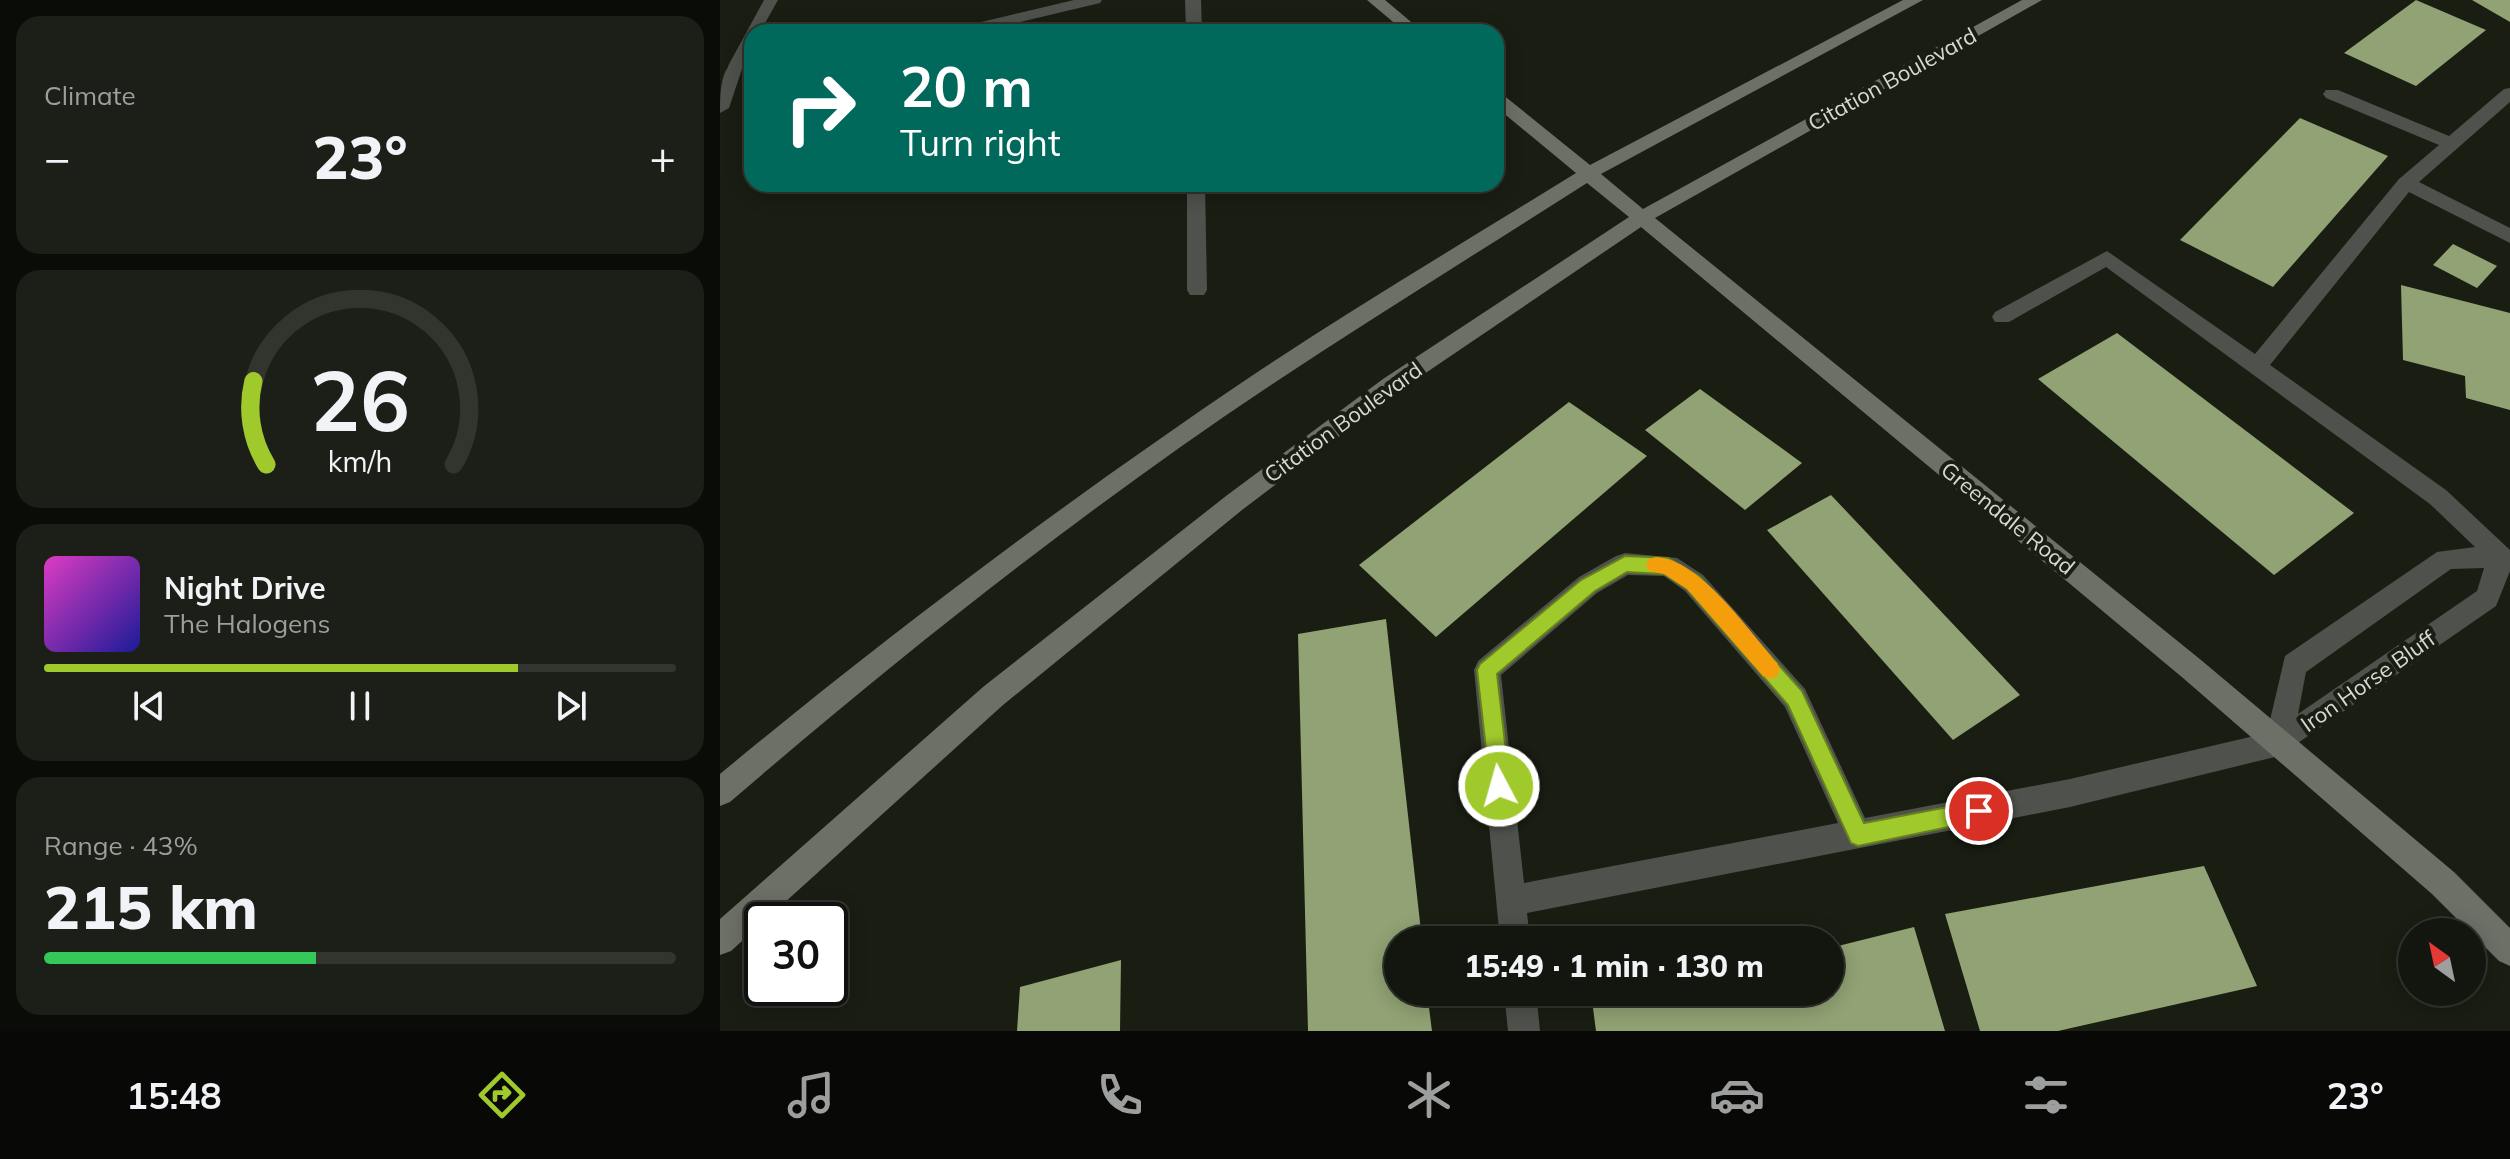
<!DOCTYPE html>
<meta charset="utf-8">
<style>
:root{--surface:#13160e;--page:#1c1f17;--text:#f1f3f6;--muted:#9d9f9e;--line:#32352e;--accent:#a0c92c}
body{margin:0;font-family:Mulish,sans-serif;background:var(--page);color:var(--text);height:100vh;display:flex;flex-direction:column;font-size:30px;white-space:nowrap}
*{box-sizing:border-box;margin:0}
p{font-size:26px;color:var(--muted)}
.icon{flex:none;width:44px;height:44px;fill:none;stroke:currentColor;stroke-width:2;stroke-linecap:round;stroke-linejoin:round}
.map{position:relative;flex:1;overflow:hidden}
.sheet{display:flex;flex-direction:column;gap:16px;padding:16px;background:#0a0c08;width:720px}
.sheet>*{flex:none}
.top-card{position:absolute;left:24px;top:24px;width:760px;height:168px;border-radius:24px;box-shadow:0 4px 20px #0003,0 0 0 2px var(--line);background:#00695c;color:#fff;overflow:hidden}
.needle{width:52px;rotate:327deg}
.buttons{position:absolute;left:1678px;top:918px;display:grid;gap:16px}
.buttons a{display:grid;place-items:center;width:88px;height:88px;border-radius:50%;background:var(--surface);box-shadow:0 4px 20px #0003,0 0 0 2px var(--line);font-size:40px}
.speed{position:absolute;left:24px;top:902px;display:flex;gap:16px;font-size:40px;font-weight:700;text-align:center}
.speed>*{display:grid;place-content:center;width:104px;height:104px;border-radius:50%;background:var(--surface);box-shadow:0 4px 20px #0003,0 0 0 2px var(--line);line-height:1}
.speed .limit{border:4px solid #111;border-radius:12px;background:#fff;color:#111}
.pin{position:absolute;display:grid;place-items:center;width:68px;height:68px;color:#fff;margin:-34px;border:4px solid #fff;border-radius:50%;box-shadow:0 2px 8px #0007}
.me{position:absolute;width:88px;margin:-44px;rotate:354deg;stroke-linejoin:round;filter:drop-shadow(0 0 6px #0008)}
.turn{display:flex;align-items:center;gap:28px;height:168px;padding:0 24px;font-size:36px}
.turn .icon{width:104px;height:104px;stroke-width:2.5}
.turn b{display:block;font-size:56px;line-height:68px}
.big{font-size:60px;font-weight:800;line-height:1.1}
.sheet .card{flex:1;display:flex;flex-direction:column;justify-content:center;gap:12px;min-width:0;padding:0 28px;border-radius:24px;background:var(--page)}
.sheet .dial{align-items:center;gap:0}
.dial svg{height:208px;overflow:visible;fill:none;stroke:var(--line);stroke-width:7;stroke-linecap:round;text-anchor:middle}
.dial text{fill:var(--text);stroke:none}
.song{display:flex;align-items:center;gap:24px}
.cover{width:96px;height:96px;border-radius:12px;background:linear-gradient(135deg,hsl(310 70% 55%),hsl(240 70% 35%))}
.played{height:8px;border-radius:4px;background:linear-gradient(90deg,var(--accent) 75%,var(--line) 75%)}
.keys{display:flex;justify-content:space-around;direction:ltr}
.heat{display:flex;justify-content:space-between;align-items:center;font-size:44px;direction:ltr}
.charge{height:12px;border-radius:6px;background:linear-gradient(90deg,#34c759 43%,var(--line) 0)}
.trip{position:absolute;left:664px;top:926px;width:460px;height:80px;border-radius:40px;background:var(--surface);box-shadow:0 4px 20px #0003,0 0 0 2px var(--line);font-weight:800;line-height:80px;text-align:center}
.menu{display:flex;height:128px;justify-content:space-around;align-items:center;background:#080906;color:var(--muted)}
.menu .icon{width:56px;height:56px}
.menu .selected{color:var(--accent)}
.menu b{font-size:36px;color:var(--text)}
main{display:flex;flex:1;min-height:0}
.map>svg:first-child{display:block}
</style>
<main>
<section class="sheet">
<div class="card"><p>Climate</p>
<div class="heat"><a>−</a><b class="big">23°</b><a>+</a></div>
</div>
<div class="card dial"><svg viewBox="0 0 100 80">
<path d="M14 69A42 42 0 1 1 86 69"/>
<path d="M14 69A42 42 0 0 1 9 37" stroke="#a0c92c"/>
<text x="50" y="56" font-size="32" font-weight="700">26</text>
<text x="50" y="72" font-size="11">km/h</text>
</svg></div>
<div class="card">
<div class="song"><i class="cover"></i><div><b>Night Drive</b><p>The Halogens</p></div></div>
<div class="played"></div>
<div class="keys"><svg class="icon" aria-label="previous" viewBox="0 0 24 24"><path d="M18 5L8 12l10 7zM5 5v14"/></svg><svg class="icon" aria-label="pause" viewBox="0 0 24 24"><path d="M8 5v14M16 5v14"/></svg><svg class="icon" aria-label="next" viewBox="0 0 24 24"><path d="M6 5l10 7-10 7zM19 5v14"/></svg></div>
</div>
<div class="card"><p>Range · 43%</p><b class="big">215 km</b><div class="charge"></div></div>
</section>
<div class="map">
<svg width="1790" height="1031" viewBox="0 0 1790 1031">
<rect width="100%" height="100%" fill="#191d12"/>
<g fill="#91a274">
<polygon points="1696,0 1766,30 1696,86 1624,53"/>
<polygon points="1752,0 1790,0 1790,22"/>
<polygon points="1580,118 1668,156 1553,287 1460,240"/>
<polygon points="1733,244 1777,266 1757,288 1713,265"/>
<polygon points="1681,285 1790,313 1790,410 1746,398 1745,376 1683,360"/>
<polygon points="1397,333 1634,513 1554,575 1318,379"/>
<polygon points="980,389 1082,463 1025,510 925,430"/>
<polygon points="849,402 927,456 716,637 639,565"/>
<polygon points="1111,495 1300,695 1233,740 1047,530"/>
<polygon points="666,619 702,940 678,940 678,992 707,992 712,1031 588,1031 578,634"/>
<polygon points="1484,866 1537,986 1338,1031 1260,1031 1225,914"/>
<polygon points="1194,927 1225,1031 876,1031 873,1008 936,992 1110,992 1110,948"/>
<polygon points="401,960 400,1031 297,1031 300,987"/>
</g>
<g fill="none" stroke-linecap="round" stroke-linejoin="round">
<polygon fill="#4f514c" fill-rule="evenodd" points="44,0 58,0 40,32 32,32 32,47 22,66 10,69 8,66"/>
<g fill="#4f514c" fill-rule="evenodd">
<polygon points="354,0 382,0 380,3 258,32 230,32 232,29"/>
<polygon points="465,0 481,0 482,32 466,32"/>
<path d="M15,61L23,66L9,108L0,113C0,96 0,68 15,61Z"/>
<path d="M1790,88V102L1699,182L1790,228V243L1689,192L1550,365L1726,490L1790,550V571L1776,606L1559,756L1350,807L807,913L810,940H780L754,670L758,661L859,577L896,556L905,553L957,558L983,575L1085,689L1145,818L1350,779L1547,733L1565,656L1717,552L1755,547L1710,504L1386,267L1289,322H1275L1272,317L1275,312L1387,251L1535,354L1679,179L1719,145L1606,98L1603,94L1606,90H1618L1729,136L1784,89ZM1764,568L1757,591L1578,714L1586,672L1731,569ZM908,575L944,576L965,591L1065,707L1118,823L804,883L781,675L877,593Z"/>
<polygon points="467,184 485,184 487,290 484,295 470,295 467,290"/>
<polygon points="784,992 816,992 820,1031 788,1031"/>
</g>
<g fill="#6d7067" fill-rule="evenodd">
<polygon points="647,0 665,0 703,32 685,32"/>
<path d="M1183,0H1203L881,174L923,209L1302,0H1322L935,218L1481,660L1734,872L1790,928V966L1779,961L1712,894L1463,678L921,227L679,391L522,510L283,705L11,951L0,955V919L263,687L506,496L663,379L909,217L867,183C762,250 655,316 551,385C362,511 182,654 10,802L0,806V774C171,632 349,499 533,375C638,305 748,240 856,173L776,107V93L782,94L870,165Z"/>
</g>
</g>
<polygon fill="#a0c92c" stroke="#68831d" stroke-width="2" points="905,556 948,558 980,577 1082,691 1144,823 1259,801 1267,804 1270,811 1267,819 1138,846 1131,843 1068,705 967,589 944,574 907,572 875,591 777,674 790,786 786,793 779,796 771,793 757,670 760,664 861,580"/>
<path fill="#f59e0b" d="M936,557C980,559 1029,631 1057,663L1060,670L1057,676L1050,679L1043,676L967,589L944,574L929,571L926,565L929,559Z"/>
<g text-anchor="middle" stroke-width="8" stroke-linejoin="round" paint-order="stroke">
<g font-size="22" fill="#d6d9d2" stroke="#191d12">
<text transform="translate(1172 79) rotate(-29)" y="8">Citation Boulevard</text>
<text transform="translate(623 422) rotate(-36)" y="8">Citation Boulevard</text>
<text transform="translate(1288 518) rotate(39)" y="8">Greendale Road</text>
<text transform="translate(1648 681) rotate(-35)" y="8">Iron Horse Bluff</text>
</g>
</g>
</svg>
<div class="buttons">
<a><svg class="needle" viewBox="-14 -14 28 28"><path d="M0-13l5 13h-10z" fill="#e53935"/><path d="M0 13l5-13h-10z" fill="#9d9f9e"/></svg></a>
</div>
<div class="speed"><div class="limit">30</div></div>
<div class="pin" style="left:1259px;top:811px;background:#d93025"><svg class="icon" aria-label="arrive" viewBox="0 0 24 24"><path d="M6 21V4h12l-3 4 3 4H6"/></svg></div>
<svg class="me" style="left:779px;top:786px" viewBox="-20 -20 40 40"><circle r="17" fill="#a0c92c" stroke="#fff" stroke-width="3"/><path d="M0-11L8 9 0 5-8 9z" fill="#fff"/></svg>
<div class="trip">15:49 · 1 min · 130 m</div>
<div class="top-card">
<div class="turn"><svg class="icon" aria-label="right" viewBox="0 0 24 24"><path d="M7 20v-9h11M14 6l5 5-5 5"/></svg><div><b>20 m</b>Turn right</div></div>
</div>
</div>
</main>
<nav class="menu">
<b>15:48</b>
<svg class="icon selected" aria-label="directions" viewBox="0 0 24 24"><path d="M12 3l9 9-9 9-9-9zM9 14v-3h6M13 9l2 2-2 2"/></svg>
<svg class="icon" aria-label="music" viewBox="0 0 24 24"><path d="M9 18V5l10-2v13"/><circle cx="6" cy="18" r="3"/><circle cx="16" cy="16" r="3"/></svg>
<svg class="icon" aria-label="phone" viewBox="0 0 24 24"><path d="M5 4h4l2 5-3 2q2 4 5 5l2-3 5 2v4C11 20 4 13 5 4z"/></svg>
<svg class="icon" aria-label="climate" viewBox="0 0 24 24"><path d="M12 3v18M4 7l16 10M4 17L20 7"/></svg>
<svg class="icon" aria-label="car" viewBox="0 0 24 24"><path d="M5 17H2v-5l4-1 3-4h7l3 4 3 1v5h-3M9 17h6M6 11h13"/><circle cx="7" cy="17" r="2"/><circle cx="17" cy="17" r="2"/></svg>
<svg class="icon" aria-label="filters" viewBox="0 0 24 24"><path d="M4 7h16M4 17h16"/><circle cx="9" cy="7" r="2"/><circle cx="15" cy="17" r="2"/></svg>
<b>23°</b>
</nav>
